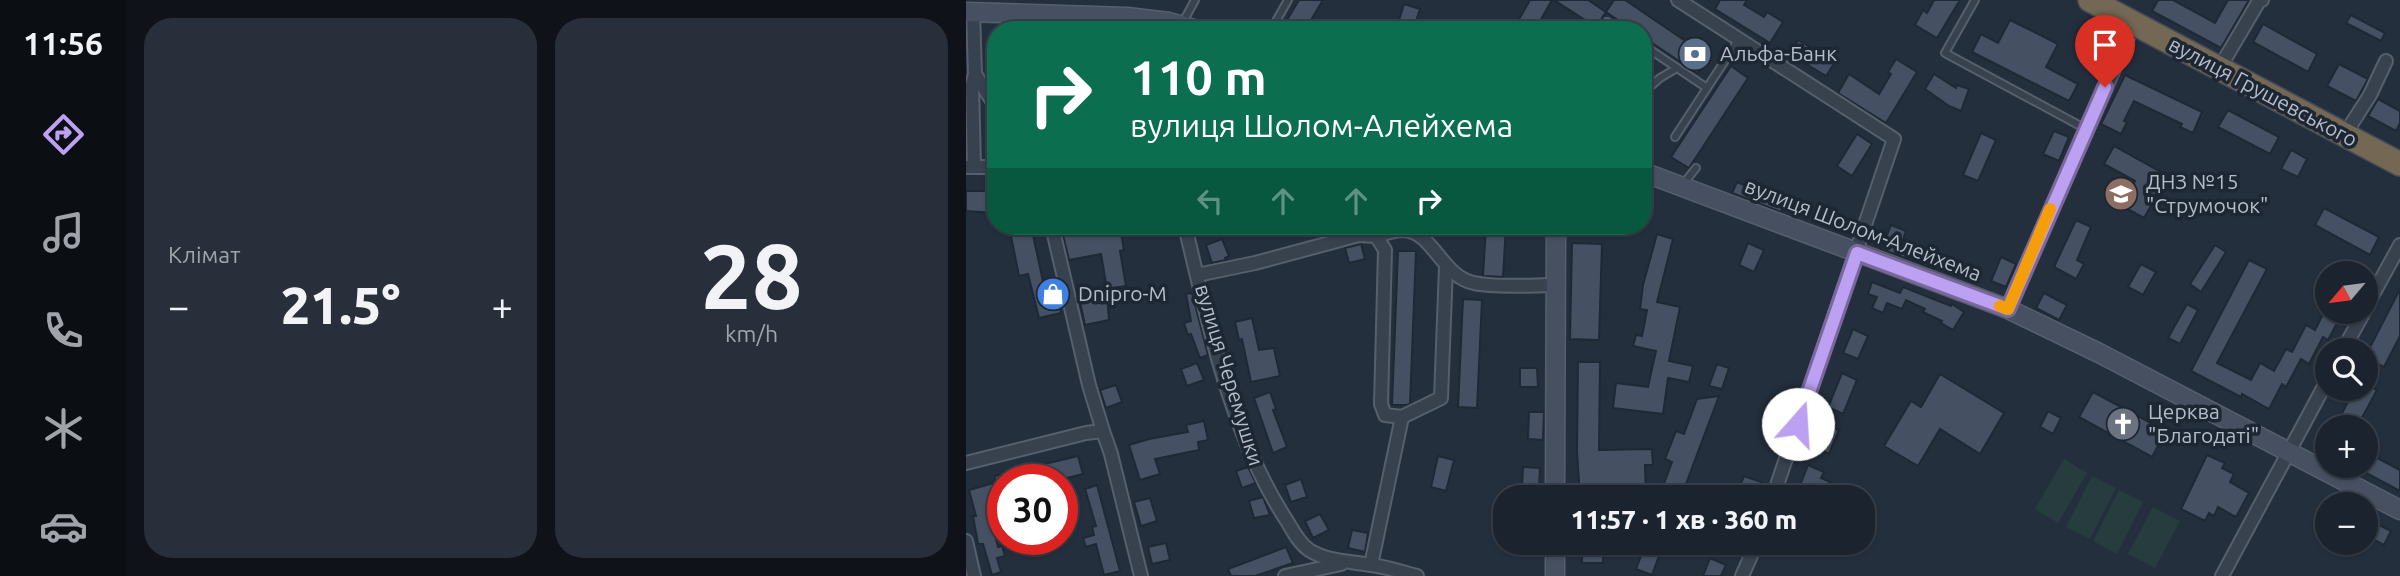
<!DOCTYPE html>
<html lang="uk">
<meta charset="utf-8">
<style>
:root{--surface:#1b232e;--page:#282f3a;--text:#f1f3f6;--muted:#a0a4aa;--line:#39404a;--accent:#bca0f2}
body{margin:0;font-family:Ubuntu,sans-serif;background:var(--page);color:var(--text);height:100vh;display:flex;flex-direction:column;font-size:26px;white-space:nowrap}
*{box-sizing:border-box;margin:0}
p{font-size:23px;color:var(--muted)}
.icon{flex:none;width:38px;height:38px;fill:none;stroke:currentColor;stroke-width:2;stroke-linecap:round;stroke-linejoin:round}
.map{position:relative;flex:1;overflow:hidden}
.drawer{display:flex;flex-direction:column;gap:18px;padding:18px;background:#0f1319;width:840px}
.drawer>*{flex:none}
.hud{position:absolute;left:21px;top:21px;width:665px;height:214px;border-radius:28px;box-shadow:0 2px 5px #0004,0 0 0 2px var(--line);background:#0b6e4f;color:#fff;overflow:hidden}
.needle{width:46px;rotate:241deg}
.controls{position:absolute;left:1349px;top:261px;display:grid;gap:14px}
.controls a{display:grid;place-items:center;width:63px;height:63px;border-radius:50%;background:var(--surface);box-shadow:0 2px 5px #0004,0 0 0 2px var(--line);font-size:35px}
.speed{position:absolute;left:21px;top:464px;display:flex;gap:14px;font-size:35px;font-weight:700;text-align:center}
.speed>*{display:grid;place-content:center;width:91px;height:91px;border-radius:50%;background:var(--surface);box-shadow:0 2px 5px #0004,0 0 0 2px var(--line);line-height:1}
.speed .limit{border:10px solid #d22;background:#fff;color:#111}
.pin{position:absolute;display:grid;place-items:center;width:60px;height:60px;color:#fff;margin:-72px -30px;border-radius:50% 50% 50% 0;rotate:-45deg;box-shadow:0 0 7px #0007}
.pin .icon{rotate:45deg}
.me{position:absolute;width:77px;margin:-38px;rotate:19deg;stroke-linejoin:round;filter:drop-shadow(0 0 5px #0008)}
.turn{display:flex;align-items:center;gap:24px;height:147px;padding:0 28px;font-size:32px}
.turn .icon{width:91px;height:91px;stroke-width:2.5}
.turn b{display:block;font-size:49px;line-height:60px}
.lanes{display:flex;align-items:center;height:66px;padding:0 28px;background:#0003;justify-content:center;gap:35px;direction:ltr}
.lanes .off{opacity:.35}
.big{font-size:52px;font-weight:800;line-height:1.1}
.drawer .widget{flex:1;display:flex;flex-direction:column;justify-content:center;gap:10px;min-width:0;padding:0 24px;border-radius:28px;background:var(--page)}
.drawer .dial{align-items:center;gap:0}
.dial b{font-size:91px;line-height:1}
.heat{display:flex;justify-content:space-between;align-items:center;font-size:38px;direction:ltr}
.drawer .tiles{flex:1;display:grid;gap:18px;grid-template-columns:repeat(2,1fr)}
.trip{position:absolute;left:527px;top:485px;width:382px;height:70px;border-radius:28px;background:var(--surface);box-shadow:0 2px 5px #0004,0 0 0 2px var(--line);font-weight:800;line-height:70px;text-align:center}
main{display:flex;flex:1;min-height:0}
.dock{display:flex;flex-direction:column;width:126px;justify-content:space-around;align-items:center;background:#0b0e12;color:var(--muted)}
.dock .icon{width:49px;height:49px}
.dock .selected{color:var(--accent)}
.dock b{font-size:32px;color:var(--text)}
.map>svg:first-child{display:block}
</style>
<main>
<nav class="dock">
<b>11:56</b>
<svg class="icon selected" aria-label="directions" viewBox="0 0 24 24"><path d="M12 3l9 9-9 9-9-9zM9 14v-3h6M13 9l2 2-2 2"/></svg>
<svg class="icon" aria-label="music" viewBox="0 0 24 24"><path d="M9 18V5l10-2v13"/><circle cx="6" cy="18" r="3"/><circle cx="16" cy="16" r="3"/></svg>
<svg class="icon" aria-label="phone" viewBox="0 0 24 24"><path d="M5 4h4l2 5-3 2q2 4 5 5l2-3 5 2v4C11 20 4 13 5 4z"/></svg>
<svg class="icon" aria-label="climate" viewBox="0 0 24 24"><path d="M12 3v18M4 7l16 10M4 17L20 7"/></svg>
<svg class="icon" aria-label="car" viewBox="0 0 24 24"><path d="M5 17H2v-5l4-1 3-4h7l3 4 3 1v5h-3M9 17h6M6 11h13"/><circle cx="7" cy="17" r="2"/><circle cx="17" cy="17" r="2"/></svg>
</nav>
<section class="drawer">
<div class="tiles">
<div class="widget"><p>Клімат</p>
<div class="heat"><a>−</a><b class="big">21.5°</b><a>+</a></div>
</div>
<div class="widget dial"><b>28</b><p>km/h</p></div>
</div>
</section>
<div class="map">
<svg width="1434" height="576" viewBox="0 0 1434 576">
<rect width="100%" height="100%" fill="#242f3e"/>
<g fill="#263c3f">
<polygon points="1098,459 1121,473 1092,523 1069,509"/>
<polygon points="1126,476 1150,488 1124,539 1100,527"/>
<polygon points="1153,490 1177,502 1151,554 1127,541"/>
<polygon points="1187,507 1214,521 1189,568 1162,554"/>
</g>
<g fill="#455162" stroke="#1f2835" stroke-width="2">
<polygon points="333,0 357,0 339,30 315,30"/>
<polygon points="564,0 586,0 569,30 547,30"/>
<polygon points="588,0 622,0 640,12 630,27"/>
<polygon points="648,0 659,0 743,57 731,73 677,37 677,30 667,30 640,12"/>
<polygon points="754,0 781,0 778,5 798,17 801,12 817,22 804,43 749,9"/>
<polygon points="968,0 994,0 971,38 949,25 957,10 961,13"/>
<polygon points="1192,0 1207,0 1249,23 1262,0 1283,0 1255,48 1186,11"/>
<polygon points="438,4 454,9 447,30 430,30"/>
<polygon points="1385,15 1419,33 1415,41 1380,23"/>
<polygon points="1044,20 1092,44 1080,67 1112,84 1103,101 1006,52 1015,34 1032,43"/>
<polygon points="1297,24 1351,54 1342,72 1287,42"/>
<polygon points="832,40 869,62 860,76 824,54"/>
<polygon points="930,59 951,72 920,123 872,93 883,74 913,94 925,74 922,72"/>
<polygon points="1373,64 1402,79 1390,101 1361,86"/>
<polygon points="765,66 782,78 723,168 705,157"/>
<polygon points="968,74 990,88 991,85 1003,89 995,111 983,106 959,89"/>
<polygon points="1159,75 1236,112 1227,133 1214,127 1216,124 1168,101 1158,121 1161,122 1155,134 1135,124"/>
<polygon points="1412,99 1434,111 1434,123 1430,131 1402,116"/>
<polygon points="1262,110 1313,137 1304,154 1252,127"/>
<polygon points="1088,131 1103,137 1093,161 1077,154"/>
<polygon points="1015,133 1030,140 1012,181 997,175"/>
<polygon points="891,134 906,144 886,176 871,166"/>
<polygon points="1148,146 1202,176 1178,218 1143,199 1148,190 1161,197 1169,181 1138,164"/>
<polygon points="1325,150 1341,159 1332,177 1315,169"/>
<polygon points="771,182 796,193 797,190 820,202 815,212 766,193"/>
<polygon points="0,191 30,191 30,213 0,211"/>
<polygon points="1358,208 1413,237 1404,255 1349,225"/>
<polygon points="1110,220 1125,227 1111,260 1118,264 1110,279 1088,267"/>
<polygon points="925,225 940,231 935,245 973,259 969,269 915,249"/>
<polygon points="43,226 65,226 78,286 89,284 95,313 73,318 62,274 53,276"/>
<polygon points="101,226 154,226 158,250 154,251 160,286 141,289 135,254 103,260 95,227"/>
<polygon points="520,226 540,226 537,277 517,276"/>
<polygon points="691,234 707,239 691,302 714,307 703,361 727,366 723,382 702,378 697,414 647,408 650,383 682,387 690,351 667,346 670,335 676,336 681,310 674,309 677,285"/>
<polygon points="256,239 263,256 259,258 260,260 246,263 240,245"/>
<polygon points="606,243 636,244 633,340 604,339"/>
<polygon points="782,243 798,250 788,272 773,265"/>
<polygon points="395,244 399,259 383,263 379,248"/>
<polygon points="1249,245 1260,252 1235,292 1224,284"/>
<polygon points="432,251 450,251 444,404 440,405 426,405"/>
<polygon points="1035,257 1050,264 1040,287 1025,281"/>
<polygon points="1283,260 1301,269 1251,363 1285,380 1294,363 1308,371 1320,349 1326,352 1340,325 1349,330 1358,312 1371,312 1376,314 1362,340 1357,337 1343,364 1335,359 1320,387 1316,384 1303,409 1276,394 1275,397 1225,371"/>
<polygon points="1175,264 1190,272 1177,295 1162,287"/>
<polygon points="906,282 934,293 937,287 985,306 986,304 998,312 987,330 975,323 976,321 957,312 959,309 940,300 936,309 921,303 917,313 906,308 911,297 902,294"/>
<polygon points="1434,289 1434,336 1418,367 1400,357 1400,355"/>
<polygon points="226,293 242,355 234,358 225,334 222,335 218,323 225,321 220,294"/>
<polygon points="1078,293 1101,305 1093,320 1070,308"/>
<polygon points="141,297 143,320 119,325 114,302"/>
<polygon points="497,299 516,300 511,408 492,407"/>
<polygon points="1221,304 1232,310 1214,344 1202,338"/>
<polygon points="286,318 293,350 308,348 314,376 285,382 276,339 273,340 269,322"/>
<polygon points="887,329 902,336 892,359 877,353"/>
<polygon points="612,362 634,362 633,450 686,449 687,465 679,465 680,496 614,497 611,451"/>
<polygon points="231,363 238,380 221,386 215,369"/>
<polygon points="751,364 763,368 756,389 743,386"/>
<polygon points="554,368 571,368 572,387 554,387"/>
<polygon points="876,373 891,380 877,414 862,407"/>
<polygon points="974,374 1038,413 1014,454 974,429 952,466 918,446 945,401 955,407"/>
<polygon points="1400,384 1411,390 1391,427 1369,427 1389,388 1400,388"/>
<polygon points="150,385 156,402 140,408 134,390"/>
<polygon points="304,392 310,409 307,410 321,447 307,453 288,398"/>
<polygon points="1127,392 1200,431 1186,457 1113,417"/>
<polygon points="753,396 715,497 693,497 706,462 699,459 710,431 718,434 731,399"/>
<polygon points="1082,411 1095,418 1087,434 1074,427"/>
<polygon points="563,412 578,412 577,440 562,439"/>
<polygon points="238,421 242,440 232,442 233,450 189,459 194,474 174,480 163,445 183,439 222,432 220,425"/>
<polygon points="857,424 873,430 863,454 847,447"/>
<polygon points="1400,452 1434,470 1434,491 1387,466 1400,466"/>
<polygon points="1241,455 1259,463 1256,468 1268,474 1264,482 1283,493 1270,517 1252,507 1248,516 1243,513 1239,521 1215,509"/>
<polygon points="112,456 117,474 93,480 29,480 29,476"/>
<polygon points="472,456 488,460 480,491 465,487"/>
<polygon points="842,465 858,472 855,478 866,483 860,497 833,488"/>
<polygon points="282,467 290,483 276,488 270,471"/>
<polygon points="557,467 574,468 573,486 556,486"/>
<polygon points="778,476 795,482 791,493 784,493 783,497 750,497 753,487 771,494"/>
<polygon points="335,479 341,497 325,502 319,485"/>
<polygon points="31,482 37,504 23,508 32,547 36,546 39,556 31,558 35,572 26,575 17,544 12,544 7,516 10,516 3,490"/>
<polygon points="131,485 154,571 138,575 130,544 120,547 117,538 128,535 126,527 130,526 119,489"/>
<polygon points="297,497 304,515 288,518 283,501"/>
<polygon points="184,498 191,521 175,526 168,502"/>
<polygon points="354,514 363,530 347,538 339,521"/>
<polygon points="1403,520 1425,531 1418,545 1400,535 1400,526"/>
<polygon points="386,530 402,533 399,552 382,548"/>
<rect x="616" y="542" width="21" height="21"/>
<polygon points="673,542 698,542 686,575 670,569 675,556 670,550"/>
<polygon points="200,543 204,560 186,564 182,547"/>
<polygon points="320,547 327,563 289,576 265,576 262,569"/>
<polygon points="744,558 760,565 755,576 737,576"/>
</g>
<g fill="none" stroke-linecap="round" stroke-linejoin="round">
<defs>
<g id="lane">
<polyline points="1009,0 979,53 1120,129"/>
<polyline points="217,22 229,0"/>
<polyline points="641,22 653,30"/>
<polyline points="305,30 322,0"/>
<polyline points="677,45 741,88"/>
<polyline points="677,93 694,78 711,68"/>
<polyline points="709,137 773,39"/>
<polyline points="718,183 730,168"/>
</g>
<g id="street">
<polyline points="712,0 928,139 807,497"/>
<polyline points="7,12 9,74 30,107"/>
<polyline points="1253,69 1293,1 1296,0"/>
<polyline points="1379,134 1404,95 1420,61"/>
<polyline points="2,167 30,167"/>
<polyline points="8,167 6,85 9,74"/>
<path d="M219,226C243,325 264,434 321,521C327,531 333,543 343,550C362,562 384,561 405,565C421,567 436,572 451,576"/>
<path d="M410,236C418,234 428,230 437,230C467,231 475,276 508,283C529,288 568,285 590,285"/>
<polyline points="231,275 289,263 393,235 410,236 419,250 415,404 419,415 436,417 405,565"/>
<polyline points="1400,307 1434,245"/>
<polyline points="1042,309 1168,24"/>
<polyline points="1377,350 1398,312"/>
<polyline points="436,417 475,398 480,267"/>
<polyline points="137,431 145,454 175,576"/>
<polyline points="0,463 120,433 137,431 123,385 86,226"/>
<polyline points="0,541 8,576"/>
<polyline points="319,576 375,564"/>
<polyline points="776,576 791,542"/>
<polyline points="1256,576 1362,379"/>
</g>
<g id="secondary">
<polyline points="0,12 161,17 203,22 232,30"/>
<polyline points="677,172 1042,309 1133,353 1434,510"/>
<polyline points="589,497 590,226"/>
<polyline points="589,576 589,542"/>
</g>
<polyline id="highway" points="1124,0 1434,164"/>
</defs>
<use href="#lane" stroke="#565f6c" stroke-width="10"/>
<use href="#street" stroke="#565f6c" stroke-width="16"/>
<use href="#secondary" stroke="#565f6c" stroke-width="21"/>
<use href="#highway" stroke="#434c59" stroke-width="26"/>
<use href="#lane" stroke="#38414e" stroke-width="6"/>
<use href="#street" stroke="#38414e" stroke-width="12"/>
<use href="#secondary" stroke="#465061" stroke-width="18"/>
<use href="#highway" stroke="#746855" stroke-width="23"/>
</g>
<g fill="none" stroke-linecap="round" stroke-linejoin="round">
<defs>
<polyline id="route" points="832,424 891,253 1042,309 1139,87"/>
</defs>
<use href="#route" stroke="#7a689d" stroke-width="18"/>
<use href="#route" stroke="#bca0f2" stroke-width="12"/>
<polyline stroke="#f59e0b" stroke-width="12" points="1034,306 1042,309 1084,209"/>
</g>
<defs>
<symbol id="bank-disc" viewBox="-11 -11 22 22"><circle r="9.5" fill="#5c6f8a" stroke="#1d2633"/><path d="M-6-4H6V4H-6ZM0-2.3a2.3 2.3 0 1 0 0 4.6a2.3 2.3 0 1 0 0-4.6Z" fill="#fff"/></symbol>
<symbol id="school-disc" viewBox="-11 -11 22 22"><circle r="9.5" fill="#8d6e63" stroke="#1d2633"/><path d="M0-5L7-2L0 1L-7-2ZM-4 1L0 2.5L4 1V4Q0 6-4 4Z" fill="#fff"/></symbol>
<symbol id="shop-disc" viewBox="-11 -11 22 22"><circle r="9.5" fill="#3f7fe0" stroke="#1d2633"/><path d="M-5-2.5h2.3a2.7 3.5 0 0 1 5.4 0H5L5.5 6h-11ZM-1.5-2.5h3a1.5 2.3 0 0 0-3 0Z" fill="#fff"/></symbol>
<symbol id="church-disc" viewBox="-11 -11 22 22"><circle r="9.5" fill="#6b7280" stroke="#1d2633"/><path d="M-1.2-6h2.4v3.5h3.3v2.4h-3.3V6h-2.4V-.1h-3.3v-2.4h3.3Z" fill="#fff"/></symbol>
</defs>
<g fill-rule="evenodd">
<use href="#bank-disc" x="710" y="35" width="38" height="38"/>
<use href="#school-disc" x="1136" y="175" width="38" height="38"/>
<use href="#shop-disc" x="68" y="275" width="38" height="38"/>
<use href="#church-disc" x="1138" y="405" width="38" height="38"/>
</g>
<g text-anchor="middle" stroke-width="7" stroke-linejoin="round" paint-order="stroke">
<g font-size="21" fill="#b4bcc9" stroke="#1d2633" text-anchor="start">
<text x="754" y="61">Альфа-Банк</text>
<text x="1180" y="189">ДНЗ №15<tspan x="1180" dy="24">"Струмочок"</tspan></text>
<text x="112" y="301">Dnipro-M</text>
<text x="1182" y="419">Церква<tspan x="1182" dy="24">"Благодаті"</tspan></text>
</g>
<g font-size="21" fill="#b4bcc9" stroke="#1d2633">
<text transform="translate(1297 92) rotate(28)" y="7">вулиця Грушевського</text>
<text transform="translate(897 230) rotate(21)" y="7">вулиця Шолом-Алейхема</text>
<text transform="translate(263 375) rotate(73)" y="7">вулиця Черемушки</text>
</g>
</g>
</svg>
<div class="controls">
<a><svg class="needle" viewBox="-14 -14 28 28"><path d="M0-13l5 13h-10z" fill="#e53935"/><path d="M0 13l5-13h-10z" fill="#a0a4aa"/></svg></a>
<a><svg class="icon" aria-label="search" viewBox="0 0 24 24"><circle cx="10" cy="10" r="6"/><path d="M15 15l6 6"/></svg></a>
<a>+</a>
<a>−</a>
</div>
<div class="speed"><div class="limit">30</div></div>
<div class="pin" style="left:1139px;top:87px;background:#d93025"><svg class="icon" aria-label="arrive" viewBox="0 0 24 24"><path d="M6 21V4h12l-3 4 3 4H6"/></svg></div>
<svg class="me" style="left:832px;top:424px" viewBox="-20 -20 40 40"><circle r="19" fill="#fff"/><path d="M0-13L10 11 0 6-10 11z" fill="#bca0f2"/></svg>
<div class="trip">11:57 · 1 хв · 360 m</div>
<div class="hud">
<div class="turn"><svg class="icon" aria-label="right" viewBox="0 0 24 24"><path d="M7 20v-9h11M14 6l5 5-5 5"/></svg><div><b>110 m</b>вулиця Шолом-Алейхема</div></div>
<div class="lanes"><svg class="icon off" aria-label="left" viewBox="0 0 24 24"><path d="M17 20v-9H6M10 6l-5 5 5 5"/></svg><svg class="icon off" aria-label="ahead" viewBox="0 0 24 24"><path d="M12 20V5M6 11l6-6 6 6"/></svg><svg class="icon off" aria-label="ahead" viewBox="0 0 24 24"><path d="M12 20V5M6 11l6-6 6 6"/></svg><svg class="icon" aria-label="right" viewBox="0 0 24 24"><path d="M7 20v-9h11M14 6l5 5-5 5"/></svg></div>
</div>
</div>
</main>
